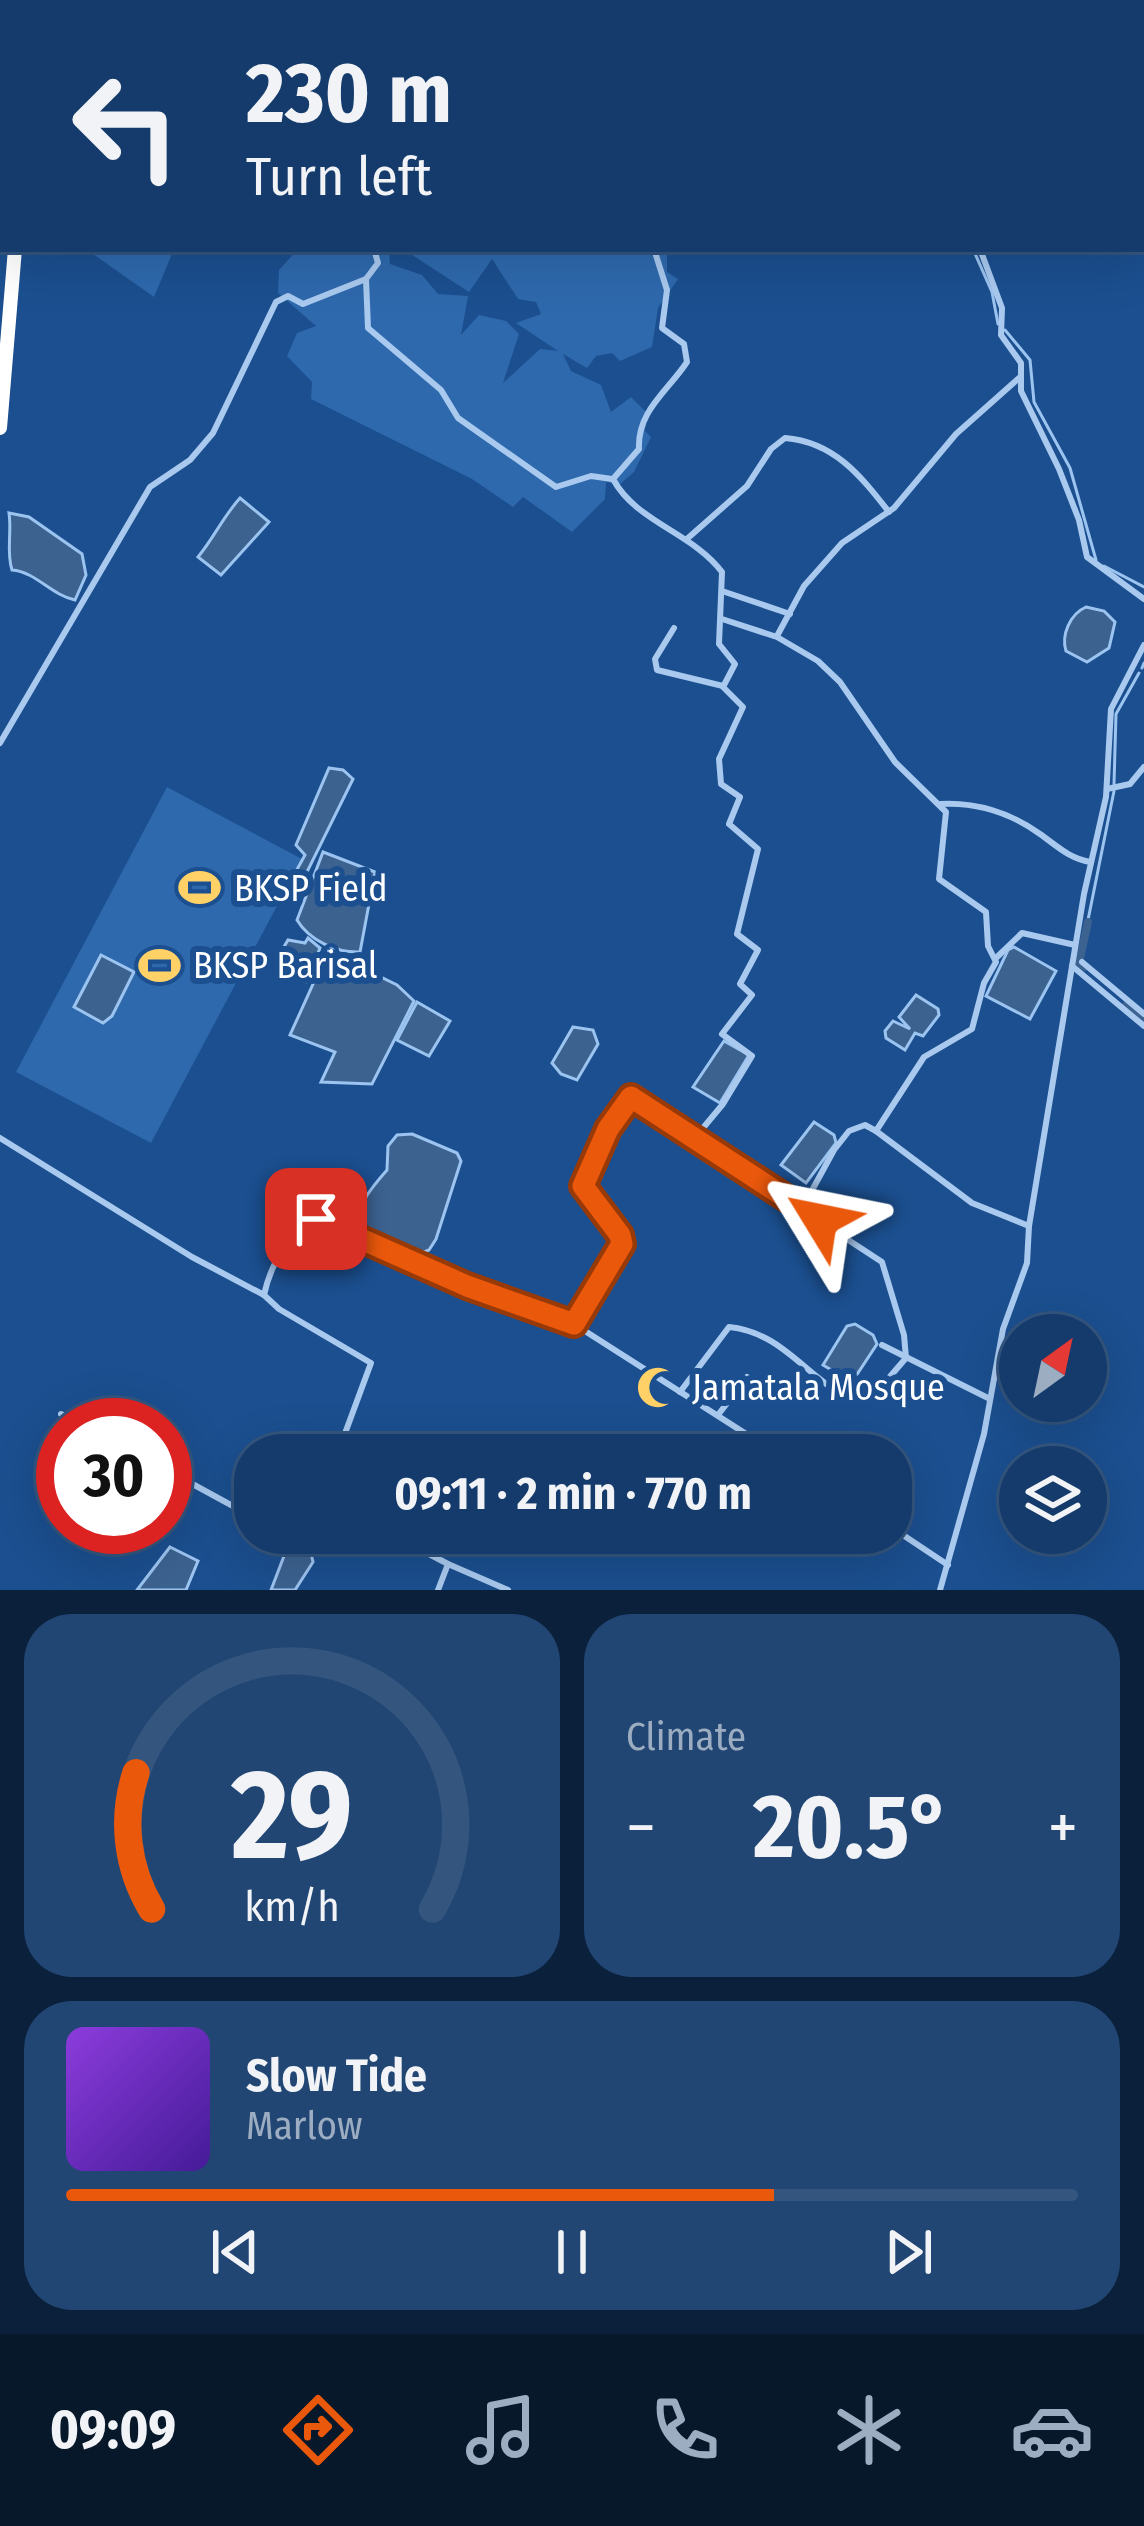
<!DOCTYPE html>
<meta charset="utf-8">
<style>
:root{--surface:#143b6b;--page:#214673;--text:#f1f3f6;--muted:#9dadc1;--line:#33557e;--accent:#ea580c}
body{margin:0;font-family:"Fira Sans Condensed",sans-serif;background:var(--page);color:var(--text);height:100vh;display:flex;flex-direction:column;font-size:45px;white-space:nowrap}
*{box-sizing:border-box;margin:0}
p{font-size:39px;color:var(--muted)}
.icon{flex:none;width:66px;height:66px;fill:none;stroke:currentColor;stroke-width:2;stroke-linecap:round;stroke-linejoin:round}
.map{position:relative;height:1590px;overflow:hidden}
.sheet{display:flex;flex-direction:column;gap:24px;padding:24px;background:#0b203b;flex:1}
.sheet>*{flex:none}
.hud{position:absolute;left:0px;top:0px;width:1146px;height:252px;box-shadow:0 12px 48px #0002,0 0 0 3px var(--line);background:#143b6b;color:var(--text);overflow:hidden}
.needle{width:78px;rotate:33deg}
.buttons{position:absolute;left:999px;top:1314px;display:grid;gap:24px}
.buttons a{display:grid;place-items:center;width:108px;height:108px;border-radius:50%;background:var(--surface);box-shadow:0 12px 48px #0002,0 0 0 3px var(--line);font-size:60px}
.speed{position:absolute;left:36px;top:1398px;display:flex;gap:24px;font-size:60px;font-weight:700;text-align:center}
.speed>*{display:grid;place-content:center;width:156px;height:156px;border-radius:50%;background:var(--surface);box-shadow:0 12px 48px #0002,0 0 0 3px var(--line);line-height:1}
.speed .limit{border:18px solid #d22;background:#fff;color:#111}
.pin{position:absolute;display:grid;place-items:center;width:102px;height:102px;color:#fff;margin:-51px;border-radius:24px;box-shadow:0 6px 18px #0006}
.me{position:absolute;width:132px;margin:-66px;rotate:305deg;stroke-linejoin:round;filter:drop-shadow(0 0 9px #0008)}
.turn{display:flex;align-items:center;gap:42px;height:252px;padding:0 48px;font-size:54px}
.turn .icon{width:156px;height:156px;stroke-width:2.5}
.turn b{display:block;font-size:84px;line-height:102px}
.big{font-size:90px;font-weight:700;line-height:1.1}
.sheet .widget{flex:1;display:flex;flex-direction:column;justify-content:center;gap:18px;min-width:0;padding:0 42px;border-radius:48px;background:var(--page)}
.sheet .dial{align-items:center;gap:0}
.dial svg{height:312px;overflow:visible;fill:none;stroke:var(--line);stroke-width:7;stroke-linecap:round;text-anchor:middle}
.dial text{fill:var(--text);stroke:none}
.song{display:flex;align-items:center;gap:36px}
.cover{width:144px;height:144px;border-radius:18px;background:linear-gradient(135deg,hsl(270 70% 55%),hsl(260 70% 35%))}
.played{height:12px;border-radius:6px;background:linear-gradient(90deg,var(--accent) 70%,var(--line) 70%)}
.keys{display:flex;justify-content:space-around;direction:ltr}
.heat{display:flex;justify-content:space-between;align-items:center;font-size:66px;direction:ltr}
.sheet .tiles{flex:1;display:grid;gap:24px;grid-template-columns:1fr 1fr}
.widget:last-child{grid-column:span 2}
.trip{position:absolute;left:234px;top:1434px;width:678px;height:120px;border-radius:48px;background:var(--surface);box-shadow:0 12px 48px #0002,0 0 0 3px var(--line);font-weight:700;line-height:120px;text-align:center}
.menu{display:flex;height:192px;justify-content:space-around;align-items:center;background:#08182b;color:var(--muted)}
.menu .icon{width:84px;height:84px}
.menu .selected{color:var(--accent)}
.menu b{font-size:54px;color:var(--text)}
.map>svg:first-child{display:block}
</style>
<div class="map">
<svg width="1144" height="1590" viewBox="0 0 1144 1590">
<rect width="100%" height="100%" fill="#1b4f8f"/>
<g fill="#2e69ad">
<polygon points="86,249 174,249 154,297"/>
<polygon points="298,249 389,249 390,264 422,275 438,294 468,296 461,335 479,315 506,321 519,334 503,383 540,349 558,351 516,323 541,314 536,302 518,299 492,259 469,292 403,249 667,249 667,272 678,279 658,308 652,347 620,361 612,353 596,356 587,368 563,354 571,371 601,385 611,412 631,397 646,412 645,431 651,437 634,472 619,485 606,482 605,499 572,532 523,497 513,507 472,479 311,399 312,382 287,356 297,333 316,326 278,293 279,270"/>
<polygon points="167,787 302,859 151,1143 16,1072"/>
</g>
<g fill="#3c6290" stroke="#9cc4f0" stroke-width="3">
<path d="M240,498L269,522L221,575L198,557C213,539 223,517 240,498Z"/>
<path d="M9,513L29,517L82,554L86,575L75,600C51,595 36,572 12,570C6,552 12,533 9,513Z"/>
<path d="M1086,607L1104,611L1115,622L1109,648L1087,662L1066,651C1061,635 1070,614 1086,607Z"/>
<polygon points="329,768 343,770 353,779 303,880 294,875 305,855 296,845"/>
<path d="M323,852L375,872L360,952C336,953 309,940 297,920Z"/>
<polygon points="308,938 320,948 306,982 276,974 278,957 288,940 305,943"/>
<polygon points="1014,947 1056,971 1030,1019 986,996 1008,950"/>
<polygon points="328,951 397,985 414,1001 372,1084 321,1082 335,1052 290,1035"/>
<polygon points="101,955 134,972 112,1016 103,1023 74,1007"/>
<polygon points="916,995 938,1009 939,1015 923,1036 915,1033 905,1050 886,1038 885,1031 893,1021 910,1029 899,1017"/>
<polygon points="417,1002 450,1021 429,1056 397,1040"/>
<polygon points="573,1027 593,1030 598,1044 577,1080 561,1074 552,1063"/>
<polygon points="724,1041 749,1055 720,1103 693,1087"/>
<polygon points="814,1122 834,1135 836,1143 806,1183 781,1165"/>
<path d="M412,1134L457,1153L461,1161L436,1239L429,1250L419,1254C364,1226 334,1230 387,1170L388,1146L397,1135Z"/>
<polygon points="855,1324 873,1335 877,1344 852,1382 823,1365 847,1326"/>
<polygon points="289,1543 302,1543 310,1549 313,1562 295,1590 271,1590"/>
<polygon points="170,1547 198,1561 186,1590 137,1590"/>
</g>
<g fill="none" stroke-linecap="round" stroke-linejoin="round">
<g stroke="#9cc4f0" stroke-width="3">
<polyline points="973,249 992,292 998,324"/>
<polyline points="1005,330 1030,360 1034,402 1070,468 1096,560"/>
<polyline points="1104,566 1144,587"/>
<polyline points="1142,668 1144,663"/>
<polyline points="1114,784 1116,714 1139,673"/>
<polyline points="1087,925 1114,791"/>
</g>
<g stroke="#3c6290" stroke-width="8">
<polyline points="941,0 942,3"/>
<polyline points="1084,967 1079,963 1088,922"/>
<polyline points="1127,1004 1144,1019"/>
</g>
<g stroke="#a9c9ee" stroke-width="6">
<polyline points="427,0 428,3"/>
<polyline points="935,0 936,3"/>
<path d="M654,249L667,290L662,328L684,344L687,362C668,391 637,411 639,449L613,479C636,522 693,533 722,572L719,644L735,664L723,687L743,707L719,759L721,784L740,797L729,824L758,849L737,934L758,950L740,984L752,995L722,1034L752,1056L723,1104L693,1140"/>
<polyline points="980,249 1002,308 1001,335 1021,363 1021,391 1059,469 1079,520 1087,557 1144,599"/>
<polyline points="366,279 368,328 441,390 458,418 556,487 591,476 612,479"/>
<path d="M688,538L747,486L771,449L785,438C834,442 860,475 889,512"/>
<polyline points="722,591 790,614"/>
<polyline points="722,619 777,637 818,661 840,682 895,762 946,812 939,879 986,912 988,946 996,962 984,983 972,1029 924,1057 876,1131 972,1203 1029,1226"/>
<polyline points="674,628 655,659 657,670 723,686"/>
<polyline points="777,636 804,586 842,543 894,508 956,434 1019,378"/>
<polyline points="0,743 150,487 190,460 213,433 276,302 288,296 303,304 366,279 378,263 374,249"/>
<polyline points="1107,789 1130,784 1144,767"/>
<path d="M940,804C976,802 1011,813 1040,834C1057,846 1070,859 1091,862"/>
<polyline points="996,958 1022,933 1075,945"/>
<polyline points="1082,962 1144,1014"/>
<polyline points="1072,966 1144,1026"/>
<polyline points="0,1138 192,1257 264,1295"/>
<polyline points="574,1324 622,1244 620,1235 582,1186 608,1129 631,1097 695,1141 804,1205 834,1150 849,1131 865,1125 876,1131"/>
<polyline points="882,1345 990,1399"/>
<path d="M680,1392L729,1327C778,1332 801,1369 839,1393L881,1387L906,1358L904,1335L882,1262L830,1228L804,1205"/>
<polyline points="61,1414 88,1425"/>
<polyline points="718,1415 747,1377 762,1387"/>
<path d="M337,1455L371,1363L279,1309L264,1295C270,1267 289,1229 316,1219L396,1257L574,1324L779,1455"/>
<polyline points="165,1469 255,1518"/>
<polyline points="891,1527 948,1565"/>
<polyline points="287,1533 339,1543 348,1533"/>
<polyline points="389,1533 448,1564 438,1590"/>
<polyline points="448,1564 508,1590"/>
<polyline points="940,1590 984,1434 1003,1329 1027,1263 1029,1226 1084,894 1106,797 1111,709 1144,645"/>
</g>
<g stroke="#fff" stroke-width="14">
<polyline points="39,3 40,0"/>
<polyline points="0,428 15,249"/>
</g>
</g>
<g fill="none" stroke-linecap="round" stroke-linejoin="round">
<defs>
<polyline id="route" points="316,1219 467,1286 574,1324 622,1244 620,1235 583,1186 608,1129 631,1097 820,1220"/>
</defs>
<use href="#route" stroke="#983908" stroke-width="30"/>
<use href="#route" stroke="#ea580c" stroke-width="21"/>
</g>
<defs>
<symbol id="stadium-bare" viewBox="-9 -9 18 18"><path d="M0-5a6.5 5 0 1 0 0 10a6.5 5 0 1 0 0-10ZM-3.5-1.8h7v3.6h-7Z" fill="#ffd166" stroke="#1b4f8f" stroke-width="2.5" paint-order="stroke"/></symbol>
<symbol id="mosque-bare" viewBox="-9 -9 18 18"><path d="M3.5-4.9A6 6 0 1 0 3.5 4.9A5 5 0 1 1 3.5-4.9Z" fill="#ffd166" stroke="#1b4f8f" stroke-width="2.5" paint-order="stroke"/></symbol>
</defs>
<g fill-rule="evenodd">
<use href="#stadium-bare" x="170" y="858" width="59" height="59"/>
<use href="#stadium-bare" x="130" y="936" width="59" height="59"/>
<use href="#mosque-bare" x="628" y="1358" width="59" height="59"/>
</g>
<g text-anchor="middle" stroke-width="12" stroke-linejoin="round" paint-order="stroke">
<g font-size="36" fill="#fff" stroke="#1b4f8f" text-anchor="start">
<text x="234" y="901">BKSP Field</text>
<text x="193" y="978">BKSP Barisal</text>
<text x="692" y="1400">Jamatala Mosque</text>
</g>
</g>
</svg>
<div class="buttons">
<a><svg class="needle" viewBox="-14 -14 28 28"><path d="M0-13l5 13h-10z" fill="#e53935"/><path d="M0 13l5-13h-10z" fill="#9dadc1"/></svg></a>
<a><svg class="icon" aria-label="layers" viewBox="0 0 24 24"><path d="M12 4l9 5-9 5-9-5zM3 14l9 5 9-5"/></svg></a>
</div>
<div class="speed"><div class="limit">30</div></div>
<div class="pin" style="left:316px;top:1219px;background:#d93025"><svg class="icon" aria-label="arrive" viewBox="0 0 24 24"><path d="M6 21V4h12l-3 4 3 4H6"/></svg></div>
<svg class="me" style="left:820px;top:1220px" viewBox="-20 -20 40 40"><path d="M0-17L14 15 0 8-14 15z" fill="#ea580c" stroke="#fff" stroke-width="4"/></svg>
<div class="trip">09:11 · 2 min · 770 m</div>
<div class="hud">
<div class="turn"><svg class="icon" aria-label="left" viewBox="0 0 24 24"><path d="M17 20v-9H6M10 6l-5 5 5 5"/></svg><div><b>230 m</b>Turn left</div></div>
</div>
</div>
<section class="sheet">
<div class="tiles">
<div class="widget dial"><svg viewBox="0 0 100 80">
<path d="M14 69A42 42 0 1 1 86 69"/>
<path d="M14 69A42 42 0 0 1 10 34" stroke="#ea580c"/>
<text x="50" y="56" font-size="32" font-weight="700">29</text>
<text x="50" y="72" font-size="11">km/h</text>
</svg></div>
<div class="widget"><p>Climate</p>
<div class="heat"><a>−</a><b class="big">20.5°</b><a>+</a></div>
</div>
<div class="widget">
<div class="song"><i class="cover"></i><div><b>Slow Tide</b><p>Marlow</p></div></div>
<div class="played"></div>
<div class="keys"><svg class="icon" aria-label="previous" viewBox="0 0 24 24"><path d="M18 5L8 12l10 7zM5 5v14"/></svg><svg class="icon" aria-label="pause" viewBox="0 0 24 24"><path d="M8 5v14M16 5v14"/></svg><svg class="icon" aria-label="next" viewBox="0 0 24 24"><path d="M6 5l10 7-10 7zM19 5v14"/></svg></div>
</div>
</div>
</section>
<nav class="menu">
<b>09:09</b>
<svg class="icon selected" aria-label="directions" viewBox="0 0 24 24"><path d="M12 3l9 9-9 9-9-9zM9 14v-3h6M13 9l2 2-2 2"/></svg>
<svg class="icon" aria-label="music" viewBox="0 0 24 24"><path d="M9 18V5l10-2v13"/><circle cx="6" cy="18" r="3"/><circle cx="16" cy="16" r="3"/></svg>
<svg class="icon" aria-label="phone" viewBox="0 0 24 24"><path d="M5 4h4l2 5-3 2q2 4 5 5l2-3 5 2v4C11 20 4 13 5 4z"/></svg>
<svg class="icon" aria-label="climate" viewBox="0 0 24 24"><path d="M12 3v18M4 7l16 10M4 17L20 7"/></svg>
<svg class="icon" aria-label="car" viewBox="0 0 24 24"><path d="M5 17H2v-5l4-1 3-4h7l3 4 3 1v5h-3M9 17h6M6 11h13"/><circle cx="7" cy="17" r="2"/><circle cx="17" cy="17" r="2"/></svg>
</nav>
